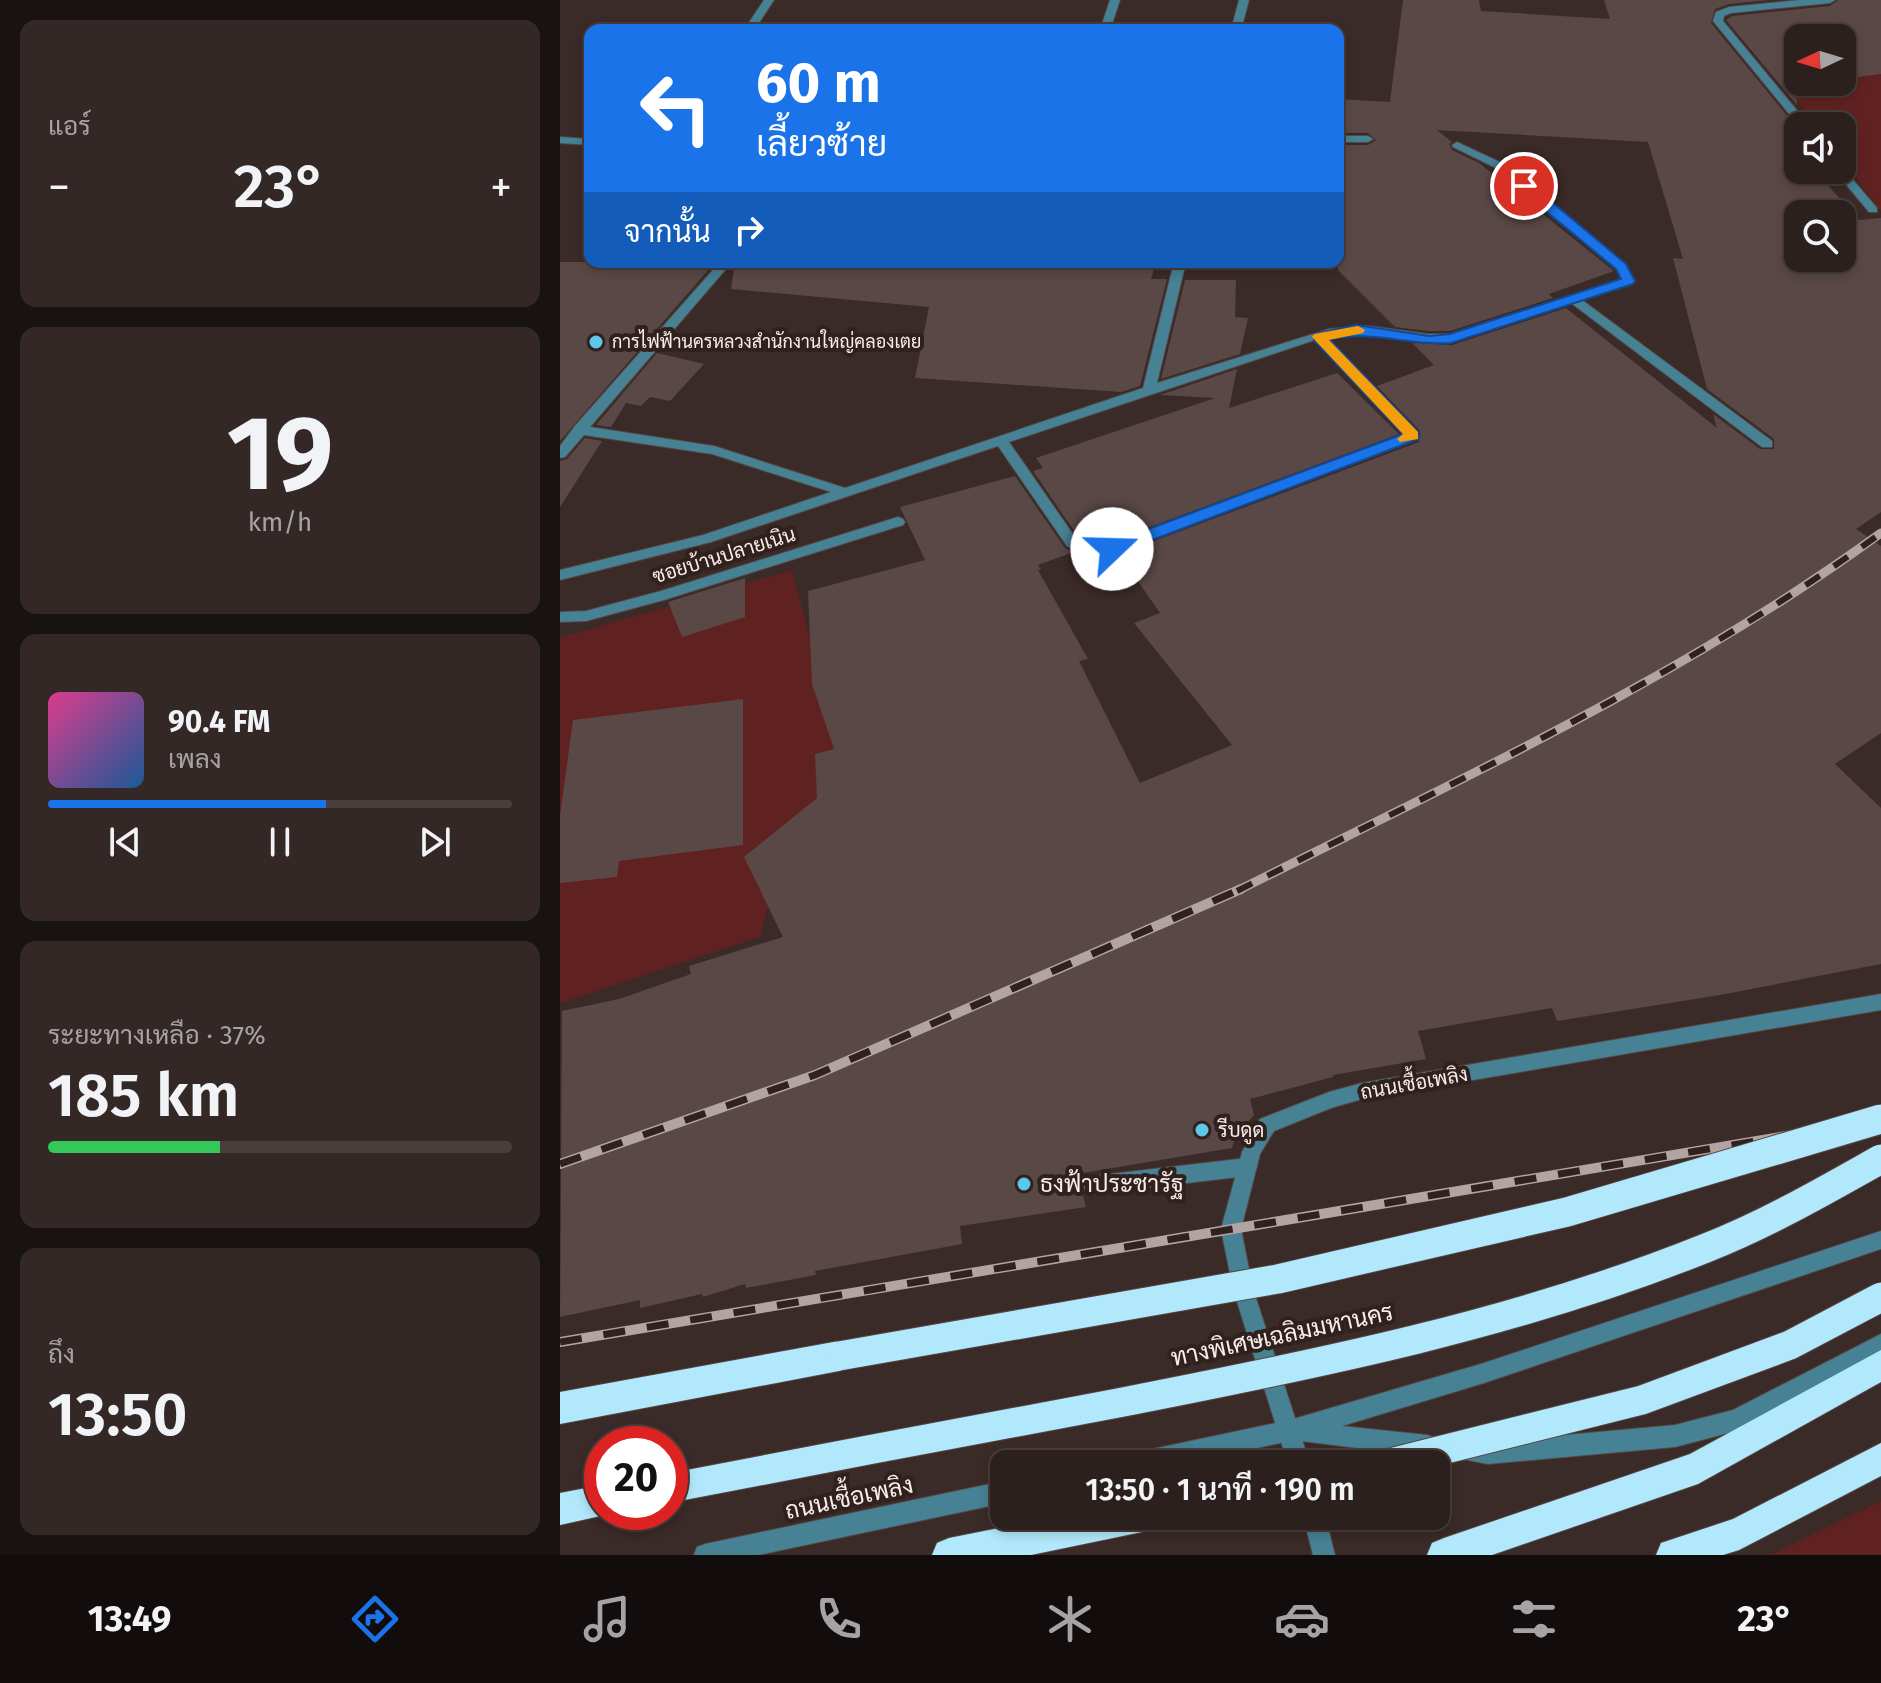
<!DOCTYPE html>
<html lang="th">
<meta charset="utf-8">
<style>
:root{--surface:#2c201e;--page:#342827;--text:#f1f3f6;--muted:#a6a3a4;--line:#483e3c;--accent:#1a73e8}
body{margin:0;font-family:"Fira Sans",Sarabun,sans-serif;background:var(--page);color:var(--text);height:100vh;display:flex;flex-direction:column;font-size:30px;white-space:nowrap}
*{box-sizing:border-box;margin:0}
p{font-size:26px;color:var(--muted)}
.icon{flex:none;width:44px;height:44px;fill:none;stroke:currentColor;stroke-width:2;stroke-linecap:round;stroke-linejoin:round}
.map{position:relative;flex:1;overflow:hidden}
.details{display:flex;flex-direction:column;gap:20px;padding:20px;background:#181210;width:560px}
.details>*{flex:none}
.hud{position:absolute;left:24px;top:24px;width:760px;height:244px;border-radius:16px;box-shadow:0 4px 12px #0003,0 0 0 2px var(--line);background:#1a73e8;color:#fff;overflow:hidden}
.needle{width:52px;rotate:266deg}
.controls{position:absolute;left:1224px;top:24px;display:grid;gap:16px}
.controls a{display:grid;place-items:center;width:72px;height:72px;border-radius:16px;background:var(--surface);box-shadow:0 4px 12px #0003,0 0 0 2px var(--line);font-size:40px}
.speed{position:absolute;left:24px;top:1426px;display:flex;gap:16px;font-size:40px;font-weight:700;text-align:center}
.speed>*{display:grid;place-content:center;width:104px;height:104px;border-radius:50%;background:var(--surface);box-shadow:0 4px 12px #0003,0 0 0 2px var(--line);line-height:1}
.speed .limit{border:12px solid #d22;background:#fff;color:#111}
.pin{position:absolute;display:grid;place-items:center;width:68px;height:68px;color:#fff;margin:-34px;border:4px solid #fff;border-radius:50%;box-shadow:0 2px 8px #0007}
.me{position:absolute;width:88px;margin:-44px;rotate:69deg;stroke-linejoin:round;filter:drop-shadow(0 0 6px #0008)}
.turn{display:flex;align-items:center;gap:28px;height:168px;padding:0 40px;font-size:36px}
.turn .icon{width:104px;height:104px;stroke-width:2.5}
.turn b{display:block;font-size:56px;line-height:68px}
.then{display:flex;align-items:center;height:76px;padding:0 40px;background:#0003;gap:16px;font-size:30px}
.big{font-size:60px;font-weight:600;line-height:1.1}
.details .widget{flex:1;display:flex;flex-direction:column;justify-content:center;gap:12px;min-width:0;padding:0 28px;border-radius:16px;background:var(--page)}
.details .dial{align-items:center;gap:0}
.dial b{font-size:104px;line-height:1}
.song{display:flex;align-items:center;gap:24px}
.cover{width:96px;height:96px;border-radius:12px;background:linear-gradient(135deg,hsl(330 70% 55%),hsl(210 70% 35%))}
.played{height:8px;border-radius:4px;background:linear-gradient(90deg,var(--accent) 60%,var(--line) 60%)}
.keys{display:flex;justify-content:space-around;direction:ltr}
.heat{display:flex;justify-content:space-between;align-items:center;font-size:44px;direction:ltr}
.charge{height:12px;border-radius:6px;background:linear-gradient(90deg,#34c759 37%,var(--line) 0)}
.trip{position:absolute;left:430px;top:1450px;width:460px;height:80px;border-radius:16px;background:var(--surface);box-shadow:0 4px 12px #0003,0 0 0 2px var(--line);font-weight:600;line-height:80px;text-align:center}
.tab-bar{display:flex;height:128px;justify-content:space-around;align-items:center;background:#120d0c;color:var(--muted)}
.tab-bar .icon{width:56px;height:56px}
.tab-bar .on{color:var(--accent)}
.tab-bar b{font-size:36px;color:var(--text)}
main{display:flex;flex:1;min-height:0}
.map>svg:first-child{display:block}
</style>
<main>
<section class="details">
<div class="widget"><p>แอร์</p>
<div class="heat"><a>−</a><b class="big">23°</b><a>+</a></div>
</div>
<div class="widget dial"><b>19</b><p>km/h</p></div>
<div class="widget">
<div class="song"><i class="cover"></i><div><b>90.4 FM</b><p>เพลง</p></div></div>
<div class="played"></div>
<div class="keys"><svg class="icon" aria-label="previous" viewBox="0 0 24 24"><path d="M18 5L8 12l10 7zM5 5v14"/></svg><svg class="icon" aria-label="pause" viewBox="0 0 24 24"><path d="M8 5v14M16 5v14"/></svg><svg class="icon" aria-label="next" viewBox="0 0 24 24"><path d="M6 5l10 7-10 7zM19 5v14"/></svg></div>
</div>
<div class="widget"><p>ระยะทางเหลือ · 37%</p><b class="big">185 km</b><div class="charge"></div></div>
<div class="widget"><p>ถึง</p><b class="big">13:50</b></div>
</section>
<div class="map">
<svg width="1321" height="1555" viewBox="0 0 1321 1555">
<rect width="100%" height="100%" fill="#3a2a28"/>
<g fill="#602220">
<polygon points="1321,74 1321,211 1282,160 1282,126 1256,126 1225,85 1282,82 1282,79"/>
<polygon points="232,570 293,799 207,909 200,937 0,1003 0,638"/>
<polygon points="1321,1501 1321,1555 1210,1555"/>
</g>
<g fill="#5a4846" fill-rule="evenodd">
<path d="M843,0H919L921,11L1050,19L1044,0H1209L1169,4L1155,9L1151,23L1238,129V170H1254L1299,220L1321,218V512L1296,529L1321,546V733L1275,764L1321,808V964L1160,995L997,1021L992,1008L858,1031L866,1059L773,1075V1077L690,1099L694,1115L675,1137L672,1148L523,1173L520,1186L526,1207L400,1226L402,1244L255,1271L256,1275L186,1288L185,1284L143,1297L142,1294L80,1308V1300L0,1317L2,1011L59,999L131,974L129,966L223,937L184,857L257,798L255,754L274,749L252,684L248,591L365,560L340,507L455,476L505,548L514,552L478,565L481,570H478L528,659L519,661L580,783L672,745L574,623L600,613L559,554L859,442L860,431L817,386L874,365L852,343L892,345L1006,308L1157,428L1153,414L1200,449H1214V439L1147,389L1113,258L1123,259L1088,142L877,130L892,142L889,144L892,150L919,163L1054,271L989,294L993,298L890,331H867L835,327L778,270V145H808L816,140L808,133H778V99L830,102ZM1238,214H1282V258H1238Z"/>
<polygon points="1278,0 1321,0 1321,74 1282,79 1282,38 1238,38 1238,82 1249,82 1235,83 1237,105 1166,20 1172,16 1270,6"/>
<polygon points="0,262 155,262 0,441"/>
<polygon points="175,262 596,262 591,279 607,279 580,386 561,392 355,378 369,307 171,289"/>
<polygon points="625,280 676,280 675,317 688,318 680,354 601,379"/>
<polygon points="97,353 144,364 110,401 90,397 81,406 66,403 51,427 36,425"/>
<polygon points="677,369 669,408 777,373 839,434 550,542 535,544 519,538 473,471 483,468 476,458 655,398 600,395"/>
<polygon points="25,438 42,441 0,507 0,461 7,459"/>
<polygon points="185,578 185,617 122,637 108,602"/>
<polygon points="183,699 183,845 59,861 57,877 0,883 0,816 13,720"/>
</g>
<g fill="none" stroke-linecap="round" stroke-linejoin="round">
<defs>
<g id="service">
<polygon points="679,0 689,0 681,30 671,30"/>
<polygon points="1240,0 1275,0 1270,3 1171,13 1164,16 1163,21 1250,126 1239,126 1153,21 1156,12 1169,7"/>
<polygon points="778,136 808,136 813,139 808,142 778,142"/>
<polygon points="0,137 30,139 30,145 0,143"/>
<path d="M897,142L944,164L1065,264L1075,281L1073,284L1022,300L1212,441V447H1202L1011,303L891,342H867L809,334L766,337L858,433V439L552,554L534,557L507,546L438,446L151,542L0,580V570L143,535L271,492L152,454L24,435L5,457L0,458V446L14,427L160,262H172L30,427L154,446L285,488L583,388L614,262H626L597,383L769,329L809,326L867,334H890L1062,279L1056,269L936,168L893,147L892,145ZM755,340L844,435L550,545L535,547L517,540L449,442Z"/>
<polygon points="1282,167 1317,208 1317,212 1309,212 1274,170 1282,170"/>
<polygon points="687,1158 694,1161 697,1167 694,1173 687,1176 533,1194 526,1191 523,1185 526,1179 533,1176"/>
</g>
<g id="minor">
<polygon points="204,0 214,0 197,26 189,26 188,24"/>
<polygon points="550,0 560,0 550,30 540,30"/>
<polygon points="338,517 343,519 345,522 343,525 104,600 26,621 0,622 0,612 26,611 101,591"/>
<polygon points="1321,994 1321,1010 802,1099 771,1108 714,1131 700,1154 681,1229 693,1289 750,1464 728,1464 673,1289 661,1229 682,1152 700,1119 769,1092 802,1083"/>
<polygon points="743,1516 765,1516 775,1555 753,1555"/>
</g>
<g id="tertiary">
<polygon points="1321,1231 1321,1249 924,1383 782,1426 867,1435 875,1438 878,1446 875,1454 867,1457 734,1440 625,1464 563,1464 566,1456 574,1453 730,1420 924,1363"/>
<polygon points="1321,1334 1321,1355 1176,1431 1115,1447 928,1464 902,1459 899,1451 902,1443 910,1440 928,1442 1115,1425 1173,1410"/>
<polygon points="444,1481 444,1503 198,1555 134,1555 137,1547 145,1544"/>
</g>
<g id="motorway">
<polygon points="279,1341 290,1345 294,1356 290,1367 279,1371 0,1424 0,1392"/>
<polygon points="1321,1350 1321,1382 1138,1484 932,1555 867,1555 872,1543 884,1538 1130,1454"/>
<polygon points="1321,1443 1321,1476 1179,1550 1163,1555 1096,1555 1101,1543 1173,1519"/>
<polygon points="42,1485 42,1512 54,1513 0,1525 0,1493"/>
<polygon points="500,1516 598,1516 594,1528 582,1532 471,1555 372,1555 377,1543 389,1538"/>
</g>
</defs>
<use href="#service" stroke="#554543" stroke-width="2"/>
<use href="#minor" stroke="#554543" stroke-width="2"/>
<use href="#tertiary" stroke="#554543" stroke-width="2"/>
<use href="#motorway" stroke="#554543" stroke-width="2"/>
<use href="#service" fill="#468194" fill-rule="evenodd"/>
<use href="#minor" fill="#468194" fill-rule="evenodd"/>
<use href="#tertiary" fill="#468194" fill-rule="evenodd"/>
<use href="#motorway" fill="#b2e8fb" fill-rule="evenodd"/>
<defs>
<path id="rail-far1" d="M677,891C896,781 1122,678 1321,533"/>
<g id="rail">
<polyline points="0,1164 255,1075 681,889"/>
<polyline points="0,1342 1321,1120"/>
</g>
</defs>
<use href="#rail-far1" stroke="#b1a4a2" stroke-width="9"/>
<use href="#rail" stroke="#b1a4a2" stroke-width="10"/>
<use href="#rail-far1" stroke="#30201e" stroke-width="6" stroke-dasharray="17" stroke-linecap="butt"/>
<use href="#rail" stroke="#30201e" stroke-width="7" stroke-dasharray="22" stroke-linecap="butt"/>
<defs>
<g id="motorway-bridge">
<polyline points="279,1356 718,1279 1007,1212 1321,1119"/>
<polyline points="826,1464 1082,1400 1230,1345 1321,1297"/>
<path d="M110,1488C259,1459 409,1431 558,1403C758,1364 957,1324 1146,1248C1207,1224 1264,1191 1321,1159"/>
</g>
</defs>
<use href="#motorway-bridge" stroke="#554543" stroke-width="31" stroke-linecap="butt"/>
<use href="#motorway-bridge" stroke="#b2e8fb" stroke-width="29"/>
</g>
<path fill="#1a73e8" stroke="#114b97" stroke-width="2" d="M959,183H969L1066,264L1075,281L1073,284L891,343C847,346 814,330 769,339L858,432V439L558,553H546V545L843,434L754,340V334L796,325L869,336L890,334L1061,279L1056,269L959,189Z"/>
<polygon fill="#f59e0b" points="798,326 805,330 803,333 769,340 858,432 858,439 840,442 837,439 843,434 752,337 754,334"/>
<g fill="#5dc7e8" stroke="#30201e" stroke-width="3">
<circle cx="36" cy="342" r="8"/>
<circle cx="642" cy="1130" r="8"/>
<circle cx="464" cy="1184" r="8"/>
</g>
<g text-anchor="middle" stroke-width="8" stroke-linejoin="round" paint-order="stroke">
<g font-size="18" fill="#f8edeb" stroke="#30201e" text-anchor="start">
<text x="52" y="348">การไฟฟ้านครหลวงสำนักงานใหญ่คลองเตย</text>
</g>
<g font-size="20" fill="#f8edeb" stroke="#30201e">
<text transform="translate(164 555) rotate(-17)" y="7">ซอยบ้านปลายเนิน</text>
<text transform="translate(854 1083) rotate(-10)" y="7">ถนนเชื้อเพลิง</text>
</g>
<g font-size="20" fill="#f8edeb" stroke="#30201e" text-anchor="start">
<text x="658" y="1137">รีบดูด</text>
</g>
<g font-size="24" fill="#f8edeb" stroke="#30201e" text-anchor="start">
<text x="480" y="1192">ธงฟ้าประชารัฐ</text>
</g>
<g font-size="24" fill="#f8edeb" stroke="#30201e">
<text transform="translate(722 1335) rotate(-12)" y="8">ทางพิเศษเฉลิมมหานคร</text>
<text transform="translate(289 1498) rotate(-12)" y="8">ถนนเชื้อเพลิง</text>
</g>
</g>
</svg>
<div class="controls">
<a><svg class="needle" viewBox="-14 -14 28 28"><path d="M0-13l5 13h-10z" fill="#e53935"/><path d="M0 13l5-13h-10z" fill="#a6a3a4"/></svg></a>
<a><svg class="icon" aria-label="sound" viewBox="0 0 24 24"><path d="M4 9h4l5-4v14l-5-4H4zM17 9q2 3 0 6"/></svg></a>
<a><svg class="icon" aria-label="search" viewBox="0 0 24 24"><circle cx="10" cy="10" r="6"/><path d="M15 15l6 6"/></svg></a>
</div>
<div class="speed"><div class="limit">20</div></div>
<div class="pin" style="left:964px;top:186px;background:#d93025"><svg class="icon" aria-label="arrive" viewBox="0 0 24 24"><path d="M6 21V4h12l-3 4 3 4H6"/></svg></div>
<svg class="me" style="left:552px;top:549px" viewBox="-20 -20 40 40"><circle r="19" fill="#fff"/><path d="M0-13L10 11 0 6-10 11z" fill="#1a73e8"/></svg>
<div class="trip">13:50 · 1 นาที · 190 m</div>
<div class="hud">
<div class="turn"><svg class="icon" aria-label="left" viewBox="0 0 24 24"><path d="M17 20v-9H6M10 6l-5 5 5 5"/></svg><div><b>60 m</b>เลี้ยวซ้าย</div></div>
<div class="then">จากนั้น<svg class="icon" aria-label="right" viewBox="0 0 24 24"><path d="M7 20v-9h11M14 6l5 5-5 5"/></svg></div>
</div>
</div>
</main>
<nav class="tab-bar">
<b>13:49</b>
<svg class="icon on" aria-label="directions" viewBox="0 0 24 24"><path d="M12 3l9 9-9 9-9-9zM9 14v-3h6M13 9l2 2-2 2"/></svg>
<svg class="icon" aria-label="music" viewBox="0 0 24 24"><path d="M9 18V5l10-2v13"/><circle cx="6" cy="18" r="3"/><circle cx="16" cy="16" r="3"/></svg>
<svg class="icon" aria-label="phone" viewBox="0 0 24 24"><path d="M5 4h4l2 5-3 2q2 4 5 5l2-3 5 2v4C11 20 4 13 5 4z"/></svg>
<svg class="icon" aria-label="climate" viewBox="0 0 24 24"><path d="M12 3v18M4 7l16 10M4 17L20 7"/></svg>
<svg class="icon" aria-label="car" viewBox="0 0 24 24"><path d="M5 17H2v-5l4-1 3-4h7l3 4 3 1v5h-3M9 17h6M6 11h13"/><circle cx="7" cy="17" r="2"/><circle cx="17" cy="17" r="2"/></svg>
<svg class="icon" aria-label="filters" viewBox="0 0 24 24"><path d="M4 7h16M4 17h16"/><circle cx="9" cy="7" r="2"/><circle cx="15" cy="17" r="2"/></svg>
<b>23°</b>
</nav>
